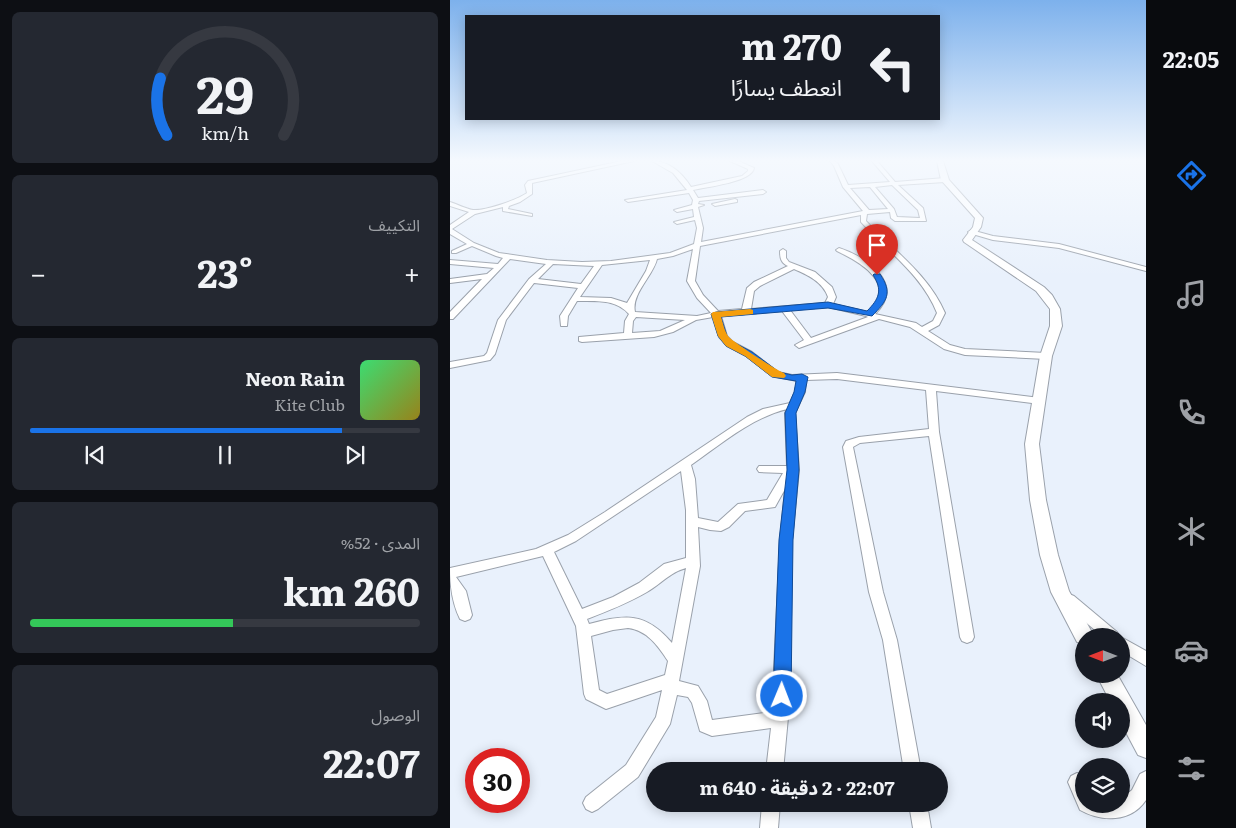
<!DOCTYPE html>
<html lang="ar">
<meta charset="utf-8">
<style>
:root{--surface:#171b24;--page:#242831;--text:#f1f3f6;--muted:#9ea1a6;--line:#363941;--accent:#1a73e8}
body{margin:0;font-family:Literata,"Noto Sans Arabic",serif;background:var(--page);color:var(--text);direction:rtl;height:100vh;display:flex;flex-direction:column;font-size:19px;white-space:nowrap}
*{box-sizing:border-box;margin:0}
p{font-size:16px;color:var(--muted)}
.icon{flex:none;width:28px;height:28px;fill:none;stroke:currentColor;stroke-width:2;stroke-linecap:round;stroke-linejoin:round}
.map{position:relative;flex:1;overflow:hidden;direction:ltr}
.sheet{display:flex;flex-direction:column;gap:12px;padding:12px;background:#0d0f14;width:450px}
.sheet>*{flex:none}
.top-card{position:absolute;left:15px;top:15px;width:475px;height:105px;border-radius:0px;box-shadow:0 2px 12px #0003;direction:rtl;background:#171b24;color:var(--text);overflow:hidden}
.needle{width:32px;rotate:270deg}
.controls{position:absolute;left:625px;top:628px;display:grid;gap:10px}
.controls a{display:grid;place-items:center;width:55px;height:55px;border-radius:50%;background:var(--surface);box-shadow:0 2px 12px #0003;font-size:25px}
.speed{position:absolute;left:15px;top:748px;display:flex;gap:10px;font-size:25px;font-weight:700;text-align:center}
.speed>*{display:grid;place-content:center;width:65px;height:65px;border-radius:50%;background:var(--surface);box-shadow:0 2px 12px #0003;line-height:1}
.speed .limit{border:8px solid #d22;background:#fff;color:#111}
.pin{position:absolute;display:grid;place-items:center;width:42px;height:42px;color:#fff;margin:-51px -21px;border-radius:50% 50% 50% 0;rotate:-45deg;box-shadow:0 0 5px #0007}
.pin .icon{rotate:45deg}
.me{position:absolute;width:55px;margin:-28px;rotate:1deg;stroke-linejoin:round;filter:drop-shadow(0 0 4px #0008)}
.turn{display:flex;align-items:center;gap:18px;height:105px;padding:0 15px;font-size:22px}
.turn .icon{width:65px;height:65px;stroke-width:2.5}
.turn b{display:block;font-size:35px;line-height:42px}
.big{font-size:38px;font-weight:700;line-height:1.1}
.sheet .tile{flex:1;display:flex;flex-direction:column;justify-content:center;gap:8px;min-width:0;padding:0 18px;border-radius:8px;background:var(--page)}
.sheet .dial{align-items:center;gap:0}
.dial svg{height:130px;overflow:visible;fill:none;stroke:var(--line);stroke-width:7;stroke-linecap:round;text-anchor:middle}
.dial text{fill:var(--text);stroke:none}
.song{display:flex;align-items:center;gap:15px}
.cover{width:60px;height:60px;border-radius:8px;background:linear-gradient(135deg,hsl(140 70% 55%),hsl(50 70% 35%))}
.played{height:5px;border-radius:2px;background:linear-gradient(90deg,var(--accent) 80%,var(--line) 80%)}
.keys{display:flex;justify-content:space-around;direction:ltr}
.heat{display:flex;justify-content:space-between;align-items:center;font-size:28px;direction:ltr}
.charge{height:8px;border-radius:4px;background:linear-gradient(90deg,#34c759 52%,var(--line) 0)}
.trip{position:absolute;left:196px;top:762px;width:302px;height:50px;border-radius:25px;background:var(--surface);box-shadow:0 2px 12px #0003;font-weight:700;line-height:50px;text-align:center;direction:rtl}
main{display:flex;flex:1;min-height:0}
.tabs{display:flex;flex-direction:column;width:90px;justify-content:space-around;align-items:center;background:#090b0e;color:var(--muted)}
.tabs .icon{width:35px;height:35px}
.tabs .on{color:var(--accent)}
.tabs b{font-size:22px;color:var(--text)}
.map>svg:first-child{display:block}
</style>
<main>
<nav class="tabs">
<b>22:05</b>
<svg class="icon on" aria-label="directions" viewBox="0 0 24 24"><path d="M12 3l9 9-9 9-9-9zM9 14v-3h6M13 9l2 2-2 2"/></svg>
<svg class="icon" aria-label="music" viewBox="0 0 24 24"><path d="M9 18V5l10-2v13"/><circle cx="6" cy="18" r="3"/><circle cx="16" cy="16" r="3"/></svg>
<svg class="icon" aria-label="phone" viewBox="0 0 24 24"><path d="M5 4h4l2 5-3 2q2 4 5 5l2-3 5 2v4C11 20 4 13 5 4z"/></svg>
<svg class="icon" aria-label="climate" viewBox="0 0 24 24"><path d="M12 3v18M4 7l16 10M4 17L20 7"/></svg>
<svg class="icon" aria-label="car" viewBox="0 0 24 24"><path d="M5 17H2v-5l4-1 3-4h7l3 4 3 1v5h-3M9 17h6M6 11h13"/><circle cx="7" cy="17" r="2"/><circle cx="17" cy="17" r="2"/></svg>
<svg class="icon" aria-label="filters" viewBox="0 0 24 24"><path d="M4 7h16M4 17h16"/><circle cx="9" cy="7" r="2"/><circle cx="15" cy="17" r="2"/></svg>
</nav>
<div class="map">
<svg width="696" height="828" viewBox="0 0 696 828">
<rect width="100%" height="100%" fill="#e9f1fc"/>
<g fill="none" stroke-linecap="round" stroke-linejoin="round">
<defs>
<g id="minor">
<path d="M172,161H184L82,183V194L70,202L59,206L58,209L82,214V216L53,211V207L25,214L2,229L24,243L49,253L97,260L132,262L161,261L220,253L244,244L247,228L245,220L227,224L224,222L244,217L243,209L227,212L224,210L242,205L243,200L239,193L178,202L175,200L237,190L223,173L202,161C219,161 232,173 241,187L292,176L298,171V169L280,161H288L304,168C302,182 256,187 243,190L248,198L313,190L316,192L313,194L249,201L248,204L254,205L248,207L253,228L251,242L413,211L393,187L384,166L380,161H385L388,164L398,185L440,182L422,161H427L445,182L495,178L498,180L495,182L448,185L473,208L476,221H445L441,218L440,212L417,214L416,221C444,251 478,274 495,313L489,325L478,331L500,345L515,349L596,353L600,356L596,359L515,355L494,349L460,327L429,319L349,348L345,345L354,340L332,311L271,316L277,336L283,342L302,352L328,372L342,375L387,373L590,398L595,401L590,404L486,391L489,432L524,637L522,641L517,643L512,641L510,637L479,436L410,443L403,447L433,592L447,640L471,771H454L433,640L419,592L393,447L396,441L409,437L479,429L476,390L387,379L356,380L355,392L345,413L349,470L342,540L340,696L333,771H316L321,728L262,736L250,731L242,703L238,697L227,695L220,724L188,777L148,809L142,812L136,809L133,803L136,797L176,765L206,717L212,690L156,709L136,699L134,694L126,626L93,556L6,577L16,591L22,615L20,619L15,621L10,619C2,603 0,585 0,568L86,549L118,535L155,512L297,417L313,409L340,403L345,392L347,381L322,376L296,356L277,346L269,337L263,317L246,320L223,332L204,337L132,342L129,341V337L174,333L175,321L179,314C166,299 146,301 127,301L118,316L117,326H111L110,316L128,288L84,283L56,320L45,354L40,360L0,368V362L34,356L37,353L48,320L79,279L96,264L60,259L3,319H0V312L32,279L0,283V279L37,274L44,268L0,264V260L48,264L53,258L46,256L22,246L6,253H2V251L17,244L0,234V225L19,212L0,206V202C7,204 16,209 23,210C35,211 67,200 77,193L75,185L78,181ZM442,185L468,210L470,218L447,217L444,209L425,187ZM420,187L438,209L419,210L400,188ZM411,215V222C438,252 472,275 487,313L483,321L472,327L466,323L425,314C456,284 417,257 389,248L386,250L387,251C412,263 448,284 418,312L383,304L386,297L382,287L365,272L339,262L336,258V251L333,249L330,251C330,258 331,263 338,266L304,282L297,288L292,309L268,311L253,295L245,281L250,246ZM243,249L237,281L247,298L261,313L247,316L185,312C181,294 203,276 207,259L223,256ZM200,260L196,271L177,303L161,298L130,297L152,265ZM103,264L144,266L131,284L88,279ZM344,269C358,275 373,282 378,297L375,303L301,309L304,291L310,286ZM378,307L416,316L418,317L361,338L340,310ZM186,317L235,320L210,331L182,333L183,321ZM337,409L335,413L337,466H309L307,469L309,472L333,473L317,500L288,504L268,522L248,518L245,479L241,465C271,444 301,418 337,409ZM231,471L236,510V558L214,564L189,583L163,597L132,609L104,552L126,541ZM335,489L330,540L322,712L262,720L257,701L248,686L229,681L250,566L248,527L260,530L271,531L279,527L295,511L325,507ZM236,568L222,643C196,612 175,614 139,624L137,619C158,611 178,603 197,592C212,583 219,573 236,568ZM178,628C197,630 208,646 218,661L215,675L157,694L149,690L141,636L163,630Z"/>
<polygon points="285,199 287,200 287,202 265,206 262,204"/>
<polygon points="521,230 543,236 609,244 696,267 696,271 609,248 543,240 519,233 518,232"/>
<polygon points="619,594 624,596 667,632 669,636 652,636 614,604 612,600 614,596"/>
<polygon points="671,637 696,651 696,666 671,651"/>
<path d="M696,771V800C681,823 651,822 630,810L618,782L621,776L627,773L633,776L634,804H671V799L682,790L690,774Z"/>
<polygon points="312,804 330,804 328,828 310,828"/>
<polygon points="459,804 477,804 481,828 463,828"/>
</g>
<g id="secondary">
<polygon points="487,161 493,161 499,180 533,218 531,227 522,240 594,287 602,295 610,309 612,326 602,356 589,444 596,500 608,555 619,591 644,636 634,636 634,644 627,642 601,592 590,555 580,500 575,444 590,356 600,326 600,309 586,291 514,242 513,240 523,227 525,218 491,180"/>
<polygon points="646,674 667,674 696,725 696,758 688,755 671,723 671,701 660,701"/>
</g>
</defs>
<use href="#minor" stroke="#9aa1ab" stroke-width="2"/>
<use href="#secondary" stroke="#9aa1ab" stroke-width="2"/>
<use href="#minor" fill="#fff" fill-rule="evenodd"/>
<use href="#secondary" fill="#fff" fill-rule="evenodd"/>
</g>
<linearGradient id="sky" x2="0" y2="1"><stop stop-color="#7db1ec"/><stop offset="0.58" stop-color="#f5f9fe"/><stop offset="1" stop-color="#f5f9fe" stop-opacity="0"/></linearGradient>
<rect width="696" height="277" fill="url(#sky)"/>
<path fill="#1a73e8" stroke="#114b97" d="M424,274H430C443,293 437,301 422,316L378,308L271,317L277,336L283,342L302,352L329,372L342,375L352,374L358,377L355,392L346,413L349,470L343,540L341,696L338,701L332,704L326,701L323,696L329,540L337,470L335,413L344,392L346,381L322,377L295,356L276,346L268,336L261,314L266,312L378,302L417,311C429,299 433,290 423,275Z"/>
<path fill="#f59e0b" d="M300,309L303,310V314L271,317C273,323 274,330 278,336C280,340 329,372 334,373L336,376L334,378L322,377L295,356L276,346L268,336L261,314L263,312Z"/>
</svg>
<div class="controls">
<a><svg class="needle" viewBox="-14 -14 28 28"><path d="M0-13l5 13h-10z" fill="#e53935"/><path d="M0 13l5-13h-10z" fill="#9ea1a6"/></svg></a>
<a><svg class="icon" aria-label="sound" viewBox="0 0 24 24"><path d="M4 9h4l5-4v14l-5-4H4zM17 9q2 3 0 6"/></svg></a>
<a><svg class="icon" aria-label="layers" viewBox="0 0 24 24"><path d="M12 4l9 5-9 5-9-5zM3 14l9 5 9-5"/></svg></a>
</div>
<div class="speed"><div class="limit">30</div></div>
<div class="pin" style="left:427px;top:275px;background:#d93025"><svg class="icon" aria-label="arrive" viewBox="0 0 24 24"><path d="M6 21V4h12l-3 4 3 4H6"/></svg></div>
<svg class="me" style="left:332px;top:696px" viewBox="-20 -20 40 40"><circle r="17" fill="#1a73e8" stroke="#fff" stroke-width="3"/><path d="M0-11L8 9 0 5-8 9z" fill="#fff"/></svg>
<div class="trip">22:07 · 2 دقيقة · 640 m</div>
<div class="top-card">
<div class="turn"><svg class="icon" aria-label="left" viewBox="0 0 24 24"><path d="M17 20v-9H6M10 6l-5 5 5 5"/></svg><div><b>270 m</b>انعطف يسارًا</div></div>
</div>
</div>
<section class="sheet">
<div class="tile dial"><svg viewBox="0 0 100 80">
<path d="M14 69A42 42 0 1 1 86 69"/>
<path d="M14 69A42 42 0 0 1 10 34" stroke="#1a73e8"/>
<text x="50" y="56" font-size="32" font-weight="700">29</text>
<text x="50" y="72" font-size="11">km/h</text>
</svg></div>
<div class="tile"><p>التكييف</p>
<div class="heat"><a>−</a><b class="big">23°</b><a>+</a></div>
</div>
<div class="tile">
<div class="song"><i class="cover"></i><div><b>Neon Rain</b><p>Kite Club</p></div></div>
<div class="played"></div>
<div class="keys"><svg class="icon" aria-label="previous" viewBox="0 0 24 24"><path d="M18 5L8 12l10 7zM5 5v14"/></svg><svg class="icon" aria-label="pause" viewBox="0 0 24 24"><path d="M8 5v14M16 5v14"/></svg><svg class="icon" aria-label="next" viewBox="0 0 24 24"><path d="M6 5l10 7-10 7zM19 5v14"/></svg></div>
</div>
<div class="tile"><p>المدى · 52%</p><b class="big">260 km</b><div class="charge"></div></div>
<div class="tile"><p>الوصول</p><b class="big">22:07</b></div>
</section>
</main>
